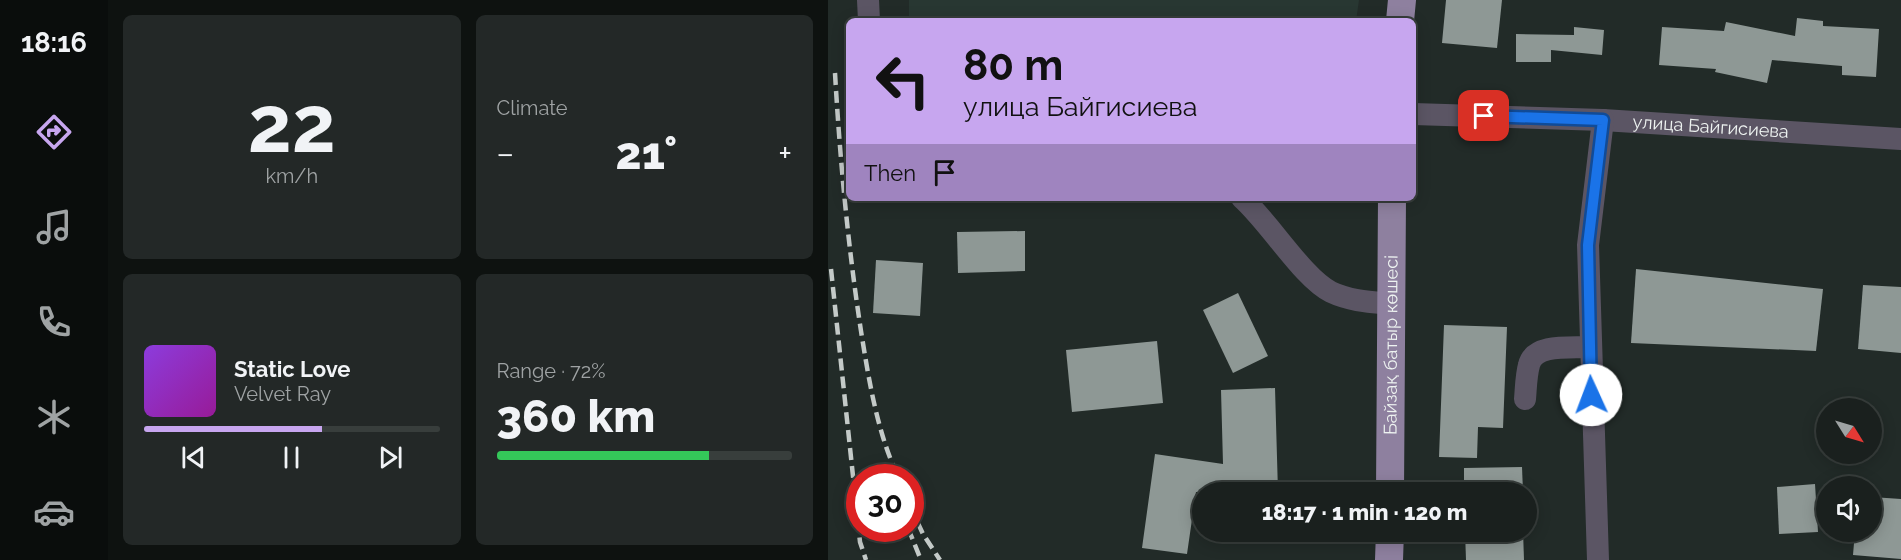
<!DOCTYPE html>
<meta charset="utf-8">
<style>
:root{--surface:#1a201e;--page:#232827;--text:#f1f3f6;--muted:#9fa3a4;--line:#383e3c;--accent:#c7a6ef}
body{margin:0;font-family:Raleway,sans-serif;background:var(--page);color:var(--text);height:100vh;display:flex;flex-direction:column;font-size:22px;white-space:nowrap}
*{box-sizing:border-box;margin:0}
p{font-size:20px;color:var(--muted)}
.icon{flex:none;width:33px;height:33px;fill:none;stroke:currentColor;stroke-width:2;stroke-linecap:round;stroke-linejoin:round}
.map{position:relative;flex:1;overflow:hidden}
.drawer{display:flex;flex-direction:column;gap:15px;padding:15px;background:#0e1210;width:720px}
.drawer>*{flex:none}
.guide{position:absolute;left:18px;top:18px;width:570px;height:183px;border-radius:9px;box-shadow:0 3px 15px #0003,0 0 0 2px var(--line);background:#c7a6ef;color:#111;overflow:hidden}
.needle{width:39px;rotate:127deg}
.buttons{position:absolute;left:988px;top:398px;display:grid;gap:12px}
.buttons a{display:grid;place-items:center;width:66px;height:66px;border-radius:50%;background:var(--surface);box-shadow:0 3px 15px #0003,0 0 0 2px var(--line);font-size:30px}
.speed{position:absolute;left:18px;top:464px;display:flex;gap:12px;font-size:30px;font-weight:700;text-align:center}
.speed>*{display:grid;place-content:center;width:78px;height:78px;border-radius:50%;background:var(--surface);box-shadow:0 3px 15px #0003,0 0 0 2px var(--line);line-height:1}
.speed .limit{border:9px solid #d22;background:#fff;color:#111}
.pin{position:absolute;display:grid;place-items:center;width:51px;height:51px;color:#fff;margin:-26px;border-radius:12px;box-shadow:0 3px 9px #0006}
.me{position:absolute;width:66px;margin:-33px;rotate:358deg;stroke-linejoin:round;filter:drop-shadow(0 0 4px #0008)}
.turn{display:flex;align-items:center;gap:21px;height:126px;padding:0 18px;font-size:27px}
.turn .icon{width:78px;height:78px;stroke-width:2.5}
.turn b{display:block;font-size:42px;line-height:51px}
.then{display:flex;align-items:center;height:57px;padding:0 18px;background:#0003;gap:12px;font-size:22px}
.big{font-size:45px;font-weight:800;line-height:1.1}
.drawer .widget{flex:1;display:flex;flex-direction:column;justify-content:center;gap:9px;min-width:0;padding:0 21px;border-radius:9px;background:var(--page)}
.drawer .dial{align-items:center;gap:0}
.dial b{font-size:78px;line-height:1}
.song{display:flex;align-items:center;gap:18px}
.cover{width:72px;height:72px;border-radius:9px;background:linear-gradient(135deg,hsl(270 70% 55%),hsl(300 70% 35%))}
.played{height:6px;border-radius:3px;background:linear-gradient(90deg,var(--accent) 60%,var(--line) 60%)}
.keys{display:flex;justify-content:space-around;direction:ltr}
.heat{display:flex;justify-content:space-between;align-items:center;font-size:33px;direction:ltr}
.charge{height:9px;border-radius:4px;background:linear-gradient(90deg,#34c759 72%,var(--line) 0)}
.drawer .tiles{flex:1;display:grid;gap:15px;grid-template-columns:repeat(2,1fr)}
.trip{position:absolute;left:364px;top:482px;width:345px;height:60px;border-radius:30px;background:var(--surface);box-shadow:0 3px 15px #0003,0 0 0 2px var(--line);font-weight:800;line-height:60px;text-align:center}
main{display:flex;flex:1;min-height:0}
.dock{display:flex;flex-direction:column;width:108px;justify-content:space-around;align-items:center;background:#0a0d0c;color:var(--muted)}
.dock .icon{width:42px;height:42px}
.dock .active{color:var(--accent)}
.dock b{font-size:27px;color:var(--text)}
.map>svg:first-child{display:block}
</style>
<main>
<nav class="dock">
<b>18:16</b>
<svg class="icon active" aria-label="directions" viewBox="0 0 24 24"><path d="M12 3l9 9-9 9-9-9zM9 14v-3h6M13 9l2 2-2 2"/></svg>
<svg class="icon" aria-label="music" viewBox="0 0 24 24"><path d="M9 18V5l10-2v13"/><circle cx="6" cy="18" r="3"/><circle cx="16" cy="16" r="3"/></svg>
<svg class="icon" aria-label="phone" viewBox="0 0 24 24"><path d="M5 4h4l2 5-3 2q2 4 5 5l2-3 5 2v4C11 20 4 13 5 4z"/></svg>
<svg class="icon" aria-label="climate" viewBox="0 0 24 24"><path d="M12 3v18M4 7l16 10M4 17L20 7"/></svg>
<svg class="icon" aria-label="car" viewBox="0 0 24 24"><path d="M5 17H2v-5l4-1 3-4h7l3 4 3 1v5h-3M9 17h6M6 11h13"/><circle cx="7" cy="17" r="2"/><circle cx="17" cy="17" r="2"/></svg>
</nav>
<section class="drawer">
<div class="tiles">
<div class="widget dial"><b>22</b><p>km/h</p></div>
<div class="widget"><p>Climate</p>
<div class="heat"><a>−</a><b class="big">21°</b><a>+</a></div>
</div>
<div class="widget">
<div class="song"><i class="cover"></i><div><b>Static Love</b><p>Velvet Ray</p></div></div>
<div class="played"></div>
<div class="keys"><svg class="icon" aria-label="previous" viewBox="0 0 24 24"><path d="M18 5L8 12l10 7zM5 5v14"/></svg><svg class="icon" aria-label="pause" viewBox="0 0 24 24"><path d="M8 5v14M16 5v14"/></svg><svg class="icon" aria-label="next" viewBox="0 0 24 24"><path d="M6 5l10 7-10 7zM19 5v14"/></svg></div>
</div>
<div class="widget"><p>Range · 72%</p><b class="big">360 km</b><div class="charge"></div></div>
</div>
</section>
<div class="map">
<svg width="1073" height="560" viewBox="0 0 1073 560">
<rect width="100%" height="100%" fill="#222b28"/>
<polygon fill="#283732" points="81,0 531,0 528,21 81,21"/>
<g fill="#8e9895">
<polygon points="618,0 674,0 669,48 614,43"/>
<polygon points="969,18 995,21 995,26 1051,29 1048,77 1014,75 1014,66 944,60 939,83 887,72 888,69 831,65 834,27 896,31 898,22 967,36"/>
<polygon points="746,27 776,30 774,55 723,50 723,62 688,62 688,34 746,35"/>
<polygon points="197,231 197,271 130,273 129,232"/>
<polygon points="48,260 95,263 92,316 45,313"/>
<polygon points="808,269 995,289 988,351 803,343"/>
<polygon points="1035,285 1073,287 1073,353 1030,349"/>
<polygon points="410,293 440,356 405,373 375,310"/>
<polygon points="616,325 679,327 675,428 650,427 649,458 611,457"/>
<polygon points="329,341 335,403 244,412 238,350"/>
<polygon points="447,388 450,492 368,492 359,554 314,548 327,454 395,464 393,390"/>
<polygon points="694,467 695,492 636,492 636,468"/>
<polygon points="987,484 990,532 951,534 949,487"/>
<polygon points="1044,497 1073,499 1073,559 1025,555 1027,531 1044,531"/>
<polygon points="637,531 695,531 696,560 638,560"/>
</g>
<g fill="none" stroke-linecap="round" stroke-linejoin="round">
<g stroke="#5b5564" stroke-width="22">
<polyline points="40,0 41,21"/>
<path id="s1" d="M585,114L775,120L1073,139"/>
<path d="M414,198C442,223 475,278 503,292C522,301 542,302 563,304"/>
<path d="M697,399C698,388 698,376 701,365C706,343 744,348 761,347"/>
<polyline points="770,560 760,245 775,120"/>
</g>
<g stroke="#8e809f" stroke-width="28">
<polyline points="572,21 574,0"/>
<path id="s2" d="M562,492L564,198"/>
<polyline points="561,560 562,531"/>
</g>
<g stroke="#c4cac8" stroke-width="4.5" stroke-dasharray="12 6" stroke-linecap="butt">
<path d="M7,73C12,160 20,246 33,331C41,381 49,431 70,477"/>
<polyline points="3,269 32,542 38,560"/>
<polyline points="82,506 95,534 112,560"/>
<polyline points="80,528 93,560"/>
</g>
</g>
<g fill="none" stroke-linecap="round" stroke-linejoin="round">
<defs>
<polyline id="route" points="656,116 775,120 760,245 763,395"/>
</defs>
<use href="#route" stroke="#114b97" stroke-width="15"/>
<use href="#route" stroke="#1a73e8" stroke-width="10"/>
</g>
<g text-anchor="middle" stroke-width="6" stroke-linejoin="round" paint-order="stroke">
<g font-size="18" fill="#eef3f1" stroke="#19211e">
<text dy="6" stroke="none"><textPath href="#s1" startOffset="298">улица Байгисиева</textPath></text>
<text dy="6" stroke="none"><textPath href="#s2" startOffset="147">Байзақ батыр көшесі</textPath></text>
</g>
</g>
</svg>
<div class="buttons">
<a><svg class="needle" viewBox="-14 -14 28 28"><path d="M0-13l5 13h-10z" fill="#e53935"/><path d="M0 13l5-13h-10z" fill="#9fa3a4"/></svg></a>
<a><svg class="icon" aria-label="sound" viewBox="0 0 24 24"><path d="M4 9h4l5-4v14l-5-4H4zM17 9q2 3 0 6"/></svg></a>
</div>
<div class="speed"><div class="limit">30</div></div>
<div class="pin" style="left:656px;top:116px;background:#d93025"><svg class="icon" aria-label="arrive" viewBox="0 0 24 24"><path d="M6 21V4h12l-3 4 3 4H6"/></svg></div>
<svg class="me" style="left:763px;top:395px" viewBox="-20 -20 40 40"><circle r="19" fill="#fff"/><path d="M0-13L10 11 0 6-10 11z" fill="#1a73e8"/></svg>
<div class="trip">18:17 · 1 min · 120 m</div>
<div class="guide">
<div class="turn"><svg class="icon" aria-label="left" viewBox="0 0 24 24"><path d="M17 20v-9H6M10 6l-5 5 5 5"/></svg><div><b>80 m</b>улица Байгисиева</div></div>
<div class="then">Then<svg class="icon" aria-label="arrive" viewBox="0 0 24 24"><path d="M6 21V4h12l-3 4 3 4H6"/></svg></div>
</div>
</div>
</main>
